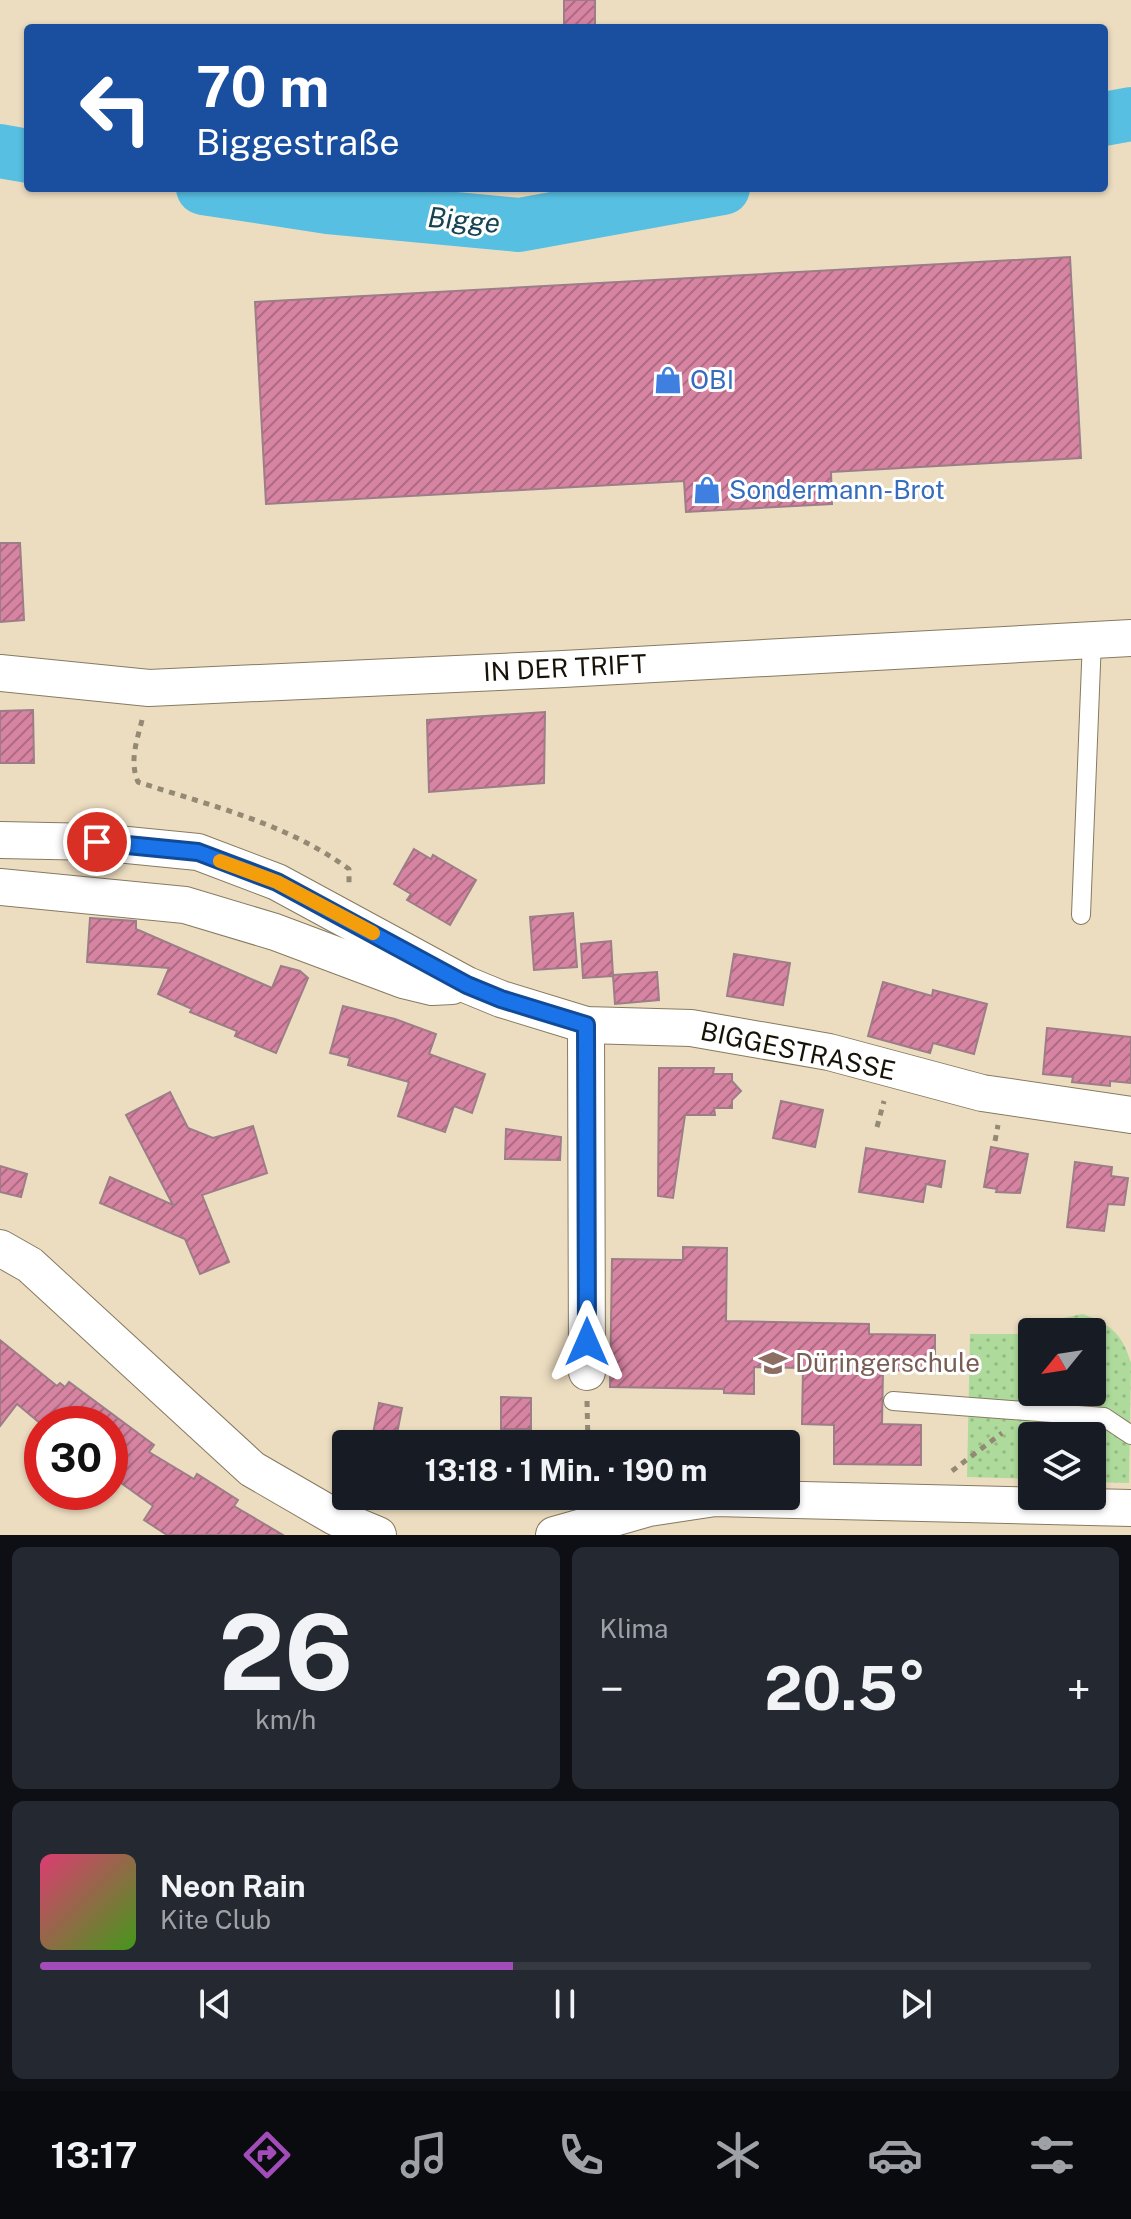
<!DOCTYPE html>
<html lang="de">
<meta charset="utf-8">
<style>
:root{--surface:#171b24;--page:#242831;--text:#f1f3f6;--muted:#9ea1a6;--line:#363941;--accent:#a24cb9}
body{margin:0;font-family:"Public Sans",sans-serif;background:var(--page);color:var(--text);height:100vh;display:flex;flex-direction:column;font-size:30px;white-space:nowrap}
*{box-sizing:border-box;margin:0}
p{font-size:26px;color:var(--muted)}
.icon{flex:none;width:44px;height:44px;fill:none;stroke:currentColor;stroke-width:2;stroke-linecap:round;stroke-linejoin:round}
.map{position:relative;height:1535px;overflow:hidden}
.drawer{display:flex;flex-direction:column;gap:12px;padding:12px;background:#0d0f14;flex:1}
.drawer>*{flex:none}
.top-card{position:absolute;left:24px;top:24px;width:1084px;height:168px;border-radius:8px;box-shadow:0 2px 6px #0004;background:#1a4fa0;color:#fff;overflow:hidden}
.needle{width:52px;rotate:240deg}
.buttons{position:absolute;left:1018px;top:1318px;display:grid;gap:16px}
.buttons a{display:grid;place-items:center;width:88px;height:88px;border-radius:8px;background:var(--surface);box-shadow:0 2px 6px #0004;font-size:40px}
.speed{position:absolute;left:24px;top:1406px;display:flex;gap:16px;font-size:40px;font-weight:700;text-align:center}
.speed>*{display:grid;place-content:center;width:104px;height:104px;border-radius:50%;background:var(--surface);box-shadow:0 2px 6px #0004;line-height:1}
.speed .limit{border:12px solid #d22;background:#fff;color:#111}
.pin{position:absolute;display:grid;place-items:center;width:68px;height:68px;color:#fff;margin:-34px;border:4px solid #fff;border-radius:50%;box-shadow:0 2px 8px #0007}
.me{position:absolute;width:88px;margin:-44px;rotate:0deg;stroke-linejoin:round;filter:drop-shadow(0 0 6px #0008)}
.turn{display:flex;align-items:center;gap:28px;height:168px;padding:0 40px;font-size:36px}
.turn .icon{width:104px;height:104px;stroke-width:2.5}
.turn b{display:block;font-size:56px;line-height:68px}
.big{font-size:60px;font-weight:700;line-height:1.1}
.drawer .card{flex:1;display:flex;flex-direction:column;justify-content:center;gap:12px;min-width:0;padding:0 28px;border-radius:12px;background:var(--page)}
.drawer .dial{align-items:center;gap:0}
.dial b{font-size:104px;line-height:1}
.song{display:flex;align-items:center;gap:24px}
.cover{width:96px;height:96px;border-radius:12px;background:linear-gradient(135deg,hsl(340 70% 55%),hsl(100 70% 35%))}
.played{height:8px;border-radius:4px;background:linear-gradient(90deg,var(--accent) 45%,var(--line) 45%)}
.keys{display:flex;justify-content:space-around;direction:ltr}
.heat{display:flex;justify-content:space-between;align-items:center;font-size:44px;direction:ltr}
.drawer .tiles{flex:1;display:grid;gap:12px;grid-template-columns:1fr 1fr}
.card:last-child{grid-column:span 2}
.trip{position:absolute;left:332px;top:1430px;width:468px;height:80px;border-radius:8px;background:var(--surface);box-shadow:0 2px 6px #0004;font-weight:700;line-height:80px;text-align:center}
.dock{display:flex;height:128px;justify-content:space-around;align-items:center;background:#090b0e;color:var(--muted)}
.dock .icon{width:56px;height:56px}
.dock .active{color:var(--accent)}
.dock b{font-size:36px;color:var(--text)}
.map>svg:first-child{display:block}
</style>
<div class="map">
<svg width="1131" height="1535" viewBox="0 0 1131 1535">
<defs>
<pattern id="park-dots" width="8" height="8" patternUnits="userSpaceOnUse" patternTransform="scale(2)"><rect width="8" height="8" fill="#aedb9c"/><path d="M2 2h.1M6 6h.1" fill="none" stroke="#95bb85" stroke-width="1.8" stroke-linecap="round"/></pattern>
<pattern id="building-hatch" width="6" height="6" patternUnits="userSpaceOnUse" patternTransform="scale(2)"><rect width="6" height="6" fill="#d784a2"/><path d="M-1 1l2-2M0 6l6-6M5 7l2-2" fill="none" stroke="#ad6b82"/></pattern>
</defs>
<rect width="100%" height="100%" fill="#ecddc1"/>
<path fill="url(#park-dots)" d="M1083,1314C1111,1325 1122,1333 1131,1363L1129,1483L1092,1482V1436H1032V1479L967,1477L970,1334H1032V1392H1092V1332H1035L1054,1320Z"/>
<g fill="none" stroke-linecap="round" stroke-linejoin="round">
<g stroke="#57bfe1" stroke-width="54">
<polyline points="1104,119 1131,114"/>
<polyline points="0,151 28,156"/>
<polyline points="203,188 328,207 519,225 723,188"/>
</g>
</g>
<g fill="url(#building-hatch)" stroke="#9d7d87" stroke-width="2">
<rect x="564" y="0" width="31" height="26"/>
<polygon points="1070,257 1081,458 831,472 832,504 686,512 684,481 266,504 255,302"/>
<polygon points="0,543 20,543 24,620 0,622"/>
<polygon points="33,710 34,763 0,763 0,711"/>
<polygon points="545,712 544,783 429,792 427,720"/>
<polygon points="414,849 431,859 433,855 476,880 450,925 407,900 411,894 394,884"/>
<polygon points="573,913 577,967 534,970 530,917"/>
<polygon points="90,918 136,921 136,929 272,988 281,966 300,971 308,978 276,1053 235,1036 237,1031 190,1012 192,1009 158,994 169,968 87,962"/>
<polygon points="611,941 613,975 657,972 659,1000 615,1004 613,976 583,978 581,944"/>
<polygon points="734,954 790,963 783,1005 727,996"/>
<polygon points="883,982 932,996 933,990 987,1004 974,1054 933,1043 930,1053 868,1036"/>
<polygon points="343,1006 395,1019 436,1034 429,1054 485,1074 472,1113 454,1106 445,1132 398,1116 409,1082 348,1065 350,1058 330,1053"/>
<polygon points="1047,1028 1131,1037 1131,1083 1110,1081 1110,1086 1072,1082 1073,1077 1043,1074"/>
<polygon points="659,1068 714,1068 713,1074 732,1074 732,1081 741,1091 732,1100 732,1108 714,1108 715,1115 685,1115 673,1198 658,1196"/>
<polygon points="170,1092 188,1128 213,1138 253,1126 267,1173 202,1195 229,1262 200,1274 185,1239 100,1203 110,1177 173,1205 126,1115"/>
<polygon points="781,1101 823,1110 815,1147 773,1138"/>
<polygon points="506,1129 561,1137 560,1160 505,1159"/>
<polygon points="991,1147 1028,1154 1020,1193 996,1192 997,1189 984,1187"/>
<polygon points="866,1148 945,1161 941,1187 926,1184 923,1202 859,1192"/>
<polygon points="1075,1162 1112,1167 1111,1176 1128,1178 1124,1205 1108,1204 1104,1231 1067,1227"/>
<polygon points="0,1166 27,1174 21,1197 0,1192"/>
<polygon points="683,1247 727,1248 726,1321 869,1324 869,1334 935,1335 935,1371 883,1370 882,1424 921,1425 921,1465 834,1464 834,1425 802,1424 803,1368 754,1367 754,1394 724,1393 724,1389 610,1387 612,1259 683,1260"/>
<polygon points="0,1340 57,1386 60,1383 65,1387 69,1382 154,1445 149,1452 194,1479 197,1474 238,1500 234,1506 283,1535 167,1535 144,1520 153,1506 110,1475 110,1424 41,1424 17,1404 0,1426"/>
<polygon points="501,1397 531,1398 531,1429 501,1429"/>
<polygon points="379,1403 402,1408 395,1444 371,1444"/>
</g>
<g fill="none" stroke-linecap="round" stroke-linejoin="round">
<defs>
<g id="lane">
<polyline points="1081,915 1092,640"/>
<polyline points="893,1401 1104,1417 1131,1435"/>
</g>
<g id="street">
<polyline points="0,673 149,688 563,669 1131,638"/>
<polyline points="0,840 97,842 198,852 277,882 467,985 501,999 586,1025 691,1028 829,1052 982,1093 1131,1115"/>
<polyline points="0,887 185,905 275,932 403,980 432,987 452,986"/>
<polyline points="586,1025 587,1372"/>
<polyline points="0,1248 30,1265 252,1469 335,1517 378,1535"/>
<polyline points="554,1535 649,1508 715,1498 1131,1508"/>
</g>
</defs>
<use href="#lane" stroke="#877a60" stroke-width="20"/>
<use href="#street" stroke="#877a60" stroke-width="38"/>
<g stroke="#948974" stroke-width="5" stroke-dasharray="6 6" stroke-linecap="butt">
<path d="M142,720C137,741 129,761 138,782C211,806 286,823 349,869V885"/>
<polyline points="877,1127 884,1101"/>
<polyline points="995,1141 998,1125"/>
<polyline points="587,1401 588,1444"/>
<polyline points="952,1471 1002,1433"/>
</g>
<use href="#lane" stroke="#fff" stroke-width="18"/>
<use href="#street" stroke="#fff" stroke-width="36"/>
</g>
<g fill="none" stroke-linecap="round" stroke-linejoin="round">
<defs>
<polyline id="route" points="97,842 198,852 277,882 467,985 501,999 586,1025 587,1342"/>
</defs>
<use href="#route" stroke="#114b97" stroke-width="20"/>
<use href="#route" stroke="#1a73e8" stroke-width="14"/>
<polyline stroke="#f59e0b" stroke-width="14" points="220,861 277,882 373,933"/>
</g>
<defs>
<symbol id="shop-bare" viewBox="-9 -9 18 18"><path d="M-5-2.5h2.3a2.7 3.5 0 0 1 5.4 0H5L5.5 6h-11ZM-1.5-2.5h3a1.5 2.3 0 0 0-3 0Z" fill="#3f7fe0" stroke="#fff" stroke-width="2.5" paint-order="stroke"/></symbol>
<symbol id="school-bare" viewBox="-9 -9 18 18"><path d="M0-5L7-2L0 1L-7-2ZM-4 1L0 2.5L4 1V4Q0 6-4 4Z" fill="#8d6e63" stroke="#fff" stroke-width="2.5" paint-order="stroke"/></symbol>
</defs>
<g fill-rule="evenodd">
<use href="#shop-bare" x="648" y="360" width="40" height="40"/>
<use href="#shop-bare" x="687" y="470" width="40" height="40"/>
<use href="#school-bare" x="753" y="1343" width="40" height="40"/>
</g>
<g text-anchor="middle" stroke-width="6" stroke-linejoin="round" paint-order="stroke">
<g font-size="26" fill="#366cbe" stroke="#fff" text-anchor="start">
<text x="690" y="389">OBI</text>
<text x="729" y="499">Sondermann-Brot</text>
</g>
<g font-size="26" fill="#171208" stroke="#fff">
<text transform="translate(565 668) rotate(-3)" y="9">IN DER TRIFT</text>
<text transform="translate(798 1051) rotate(12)" y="9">BIGGESTRASSE</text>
</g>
<g font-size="26" fill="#785e54" stroke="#fff" text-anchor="start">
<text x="795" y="1372">Düringerschule</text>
</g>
<g font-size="28" font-style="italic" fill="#154352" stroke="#fff">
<text transform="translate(464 220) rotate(5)" y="10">Bigge</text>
</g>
</g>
</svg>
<div class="buttons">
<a><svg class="needle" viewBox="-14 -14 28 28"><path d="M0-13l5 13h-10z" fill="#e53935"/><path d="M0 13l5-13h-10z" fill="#9ea1a6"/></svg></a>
<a><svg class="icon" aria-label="layers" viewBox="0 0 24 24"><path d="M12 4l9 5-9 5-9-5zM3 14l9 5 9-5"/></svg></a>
</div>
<div class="speed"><div class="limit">30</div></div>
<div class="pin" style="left:97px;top:842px;background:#d93025"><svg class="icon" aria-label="arrive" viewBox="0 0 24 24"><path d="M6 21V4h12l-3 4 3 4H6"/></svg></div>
<svg class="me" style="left:587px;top:1342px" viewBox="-20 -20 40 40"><path d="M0-17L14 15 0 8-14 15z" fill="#1a73e8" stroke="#fff" stroke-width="4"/></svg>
<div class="trip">13:18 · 1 Min. · 190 m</div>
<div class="top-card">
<div class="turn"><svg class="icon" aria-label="left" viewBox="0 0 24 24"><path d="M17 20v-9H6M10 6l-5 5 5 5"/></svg><div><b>70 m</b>Biggestraße</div></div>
</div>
</div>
<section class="drawer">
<div class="tiles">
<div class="card dial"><b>26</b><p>km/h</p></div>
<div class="card"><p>Klima</p>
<div class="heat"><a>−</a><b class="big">20.5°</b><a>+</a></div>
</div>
<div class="card">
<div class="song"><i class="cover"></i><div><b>Neon Rain</b><p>Kite Club</p></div></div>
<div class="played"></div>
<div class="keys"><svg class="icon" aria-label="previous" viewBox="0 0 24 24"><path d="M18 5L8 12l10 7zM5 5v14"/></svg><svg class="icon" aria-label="pause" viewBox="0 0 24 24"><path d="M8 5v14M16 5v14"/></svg><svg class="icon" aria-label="next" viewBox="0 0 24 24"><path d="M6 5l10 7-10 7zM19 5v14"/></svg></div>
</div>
</div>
</section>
<nav class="dock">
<b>13:17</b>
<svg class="icon active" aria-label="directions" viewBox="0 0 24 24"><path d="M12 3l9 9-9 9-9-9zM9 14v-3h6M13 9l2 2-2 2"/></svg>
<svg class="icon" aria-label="music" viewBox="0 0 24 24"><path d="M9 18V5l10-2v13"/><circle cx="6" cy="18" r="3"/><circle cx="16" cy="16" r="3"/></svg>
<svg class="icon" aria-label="phone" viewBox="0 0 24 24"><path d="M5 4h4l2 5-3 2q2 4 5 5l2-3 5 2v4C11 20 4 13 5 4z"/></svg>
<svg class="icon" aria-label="climate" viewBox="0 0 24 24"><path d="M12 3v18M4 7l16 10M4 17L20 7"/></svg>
<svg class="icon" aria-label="car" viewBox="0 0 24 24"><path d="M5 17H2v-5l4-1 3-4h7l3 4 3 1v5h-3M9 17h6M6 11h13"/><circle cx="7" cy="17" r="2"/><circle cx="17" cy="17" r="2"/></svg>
<svg class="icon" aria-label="filters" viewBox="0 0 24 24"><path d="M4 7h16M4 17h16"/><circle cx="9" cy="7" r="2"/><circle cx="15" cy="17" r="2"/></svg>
</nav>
